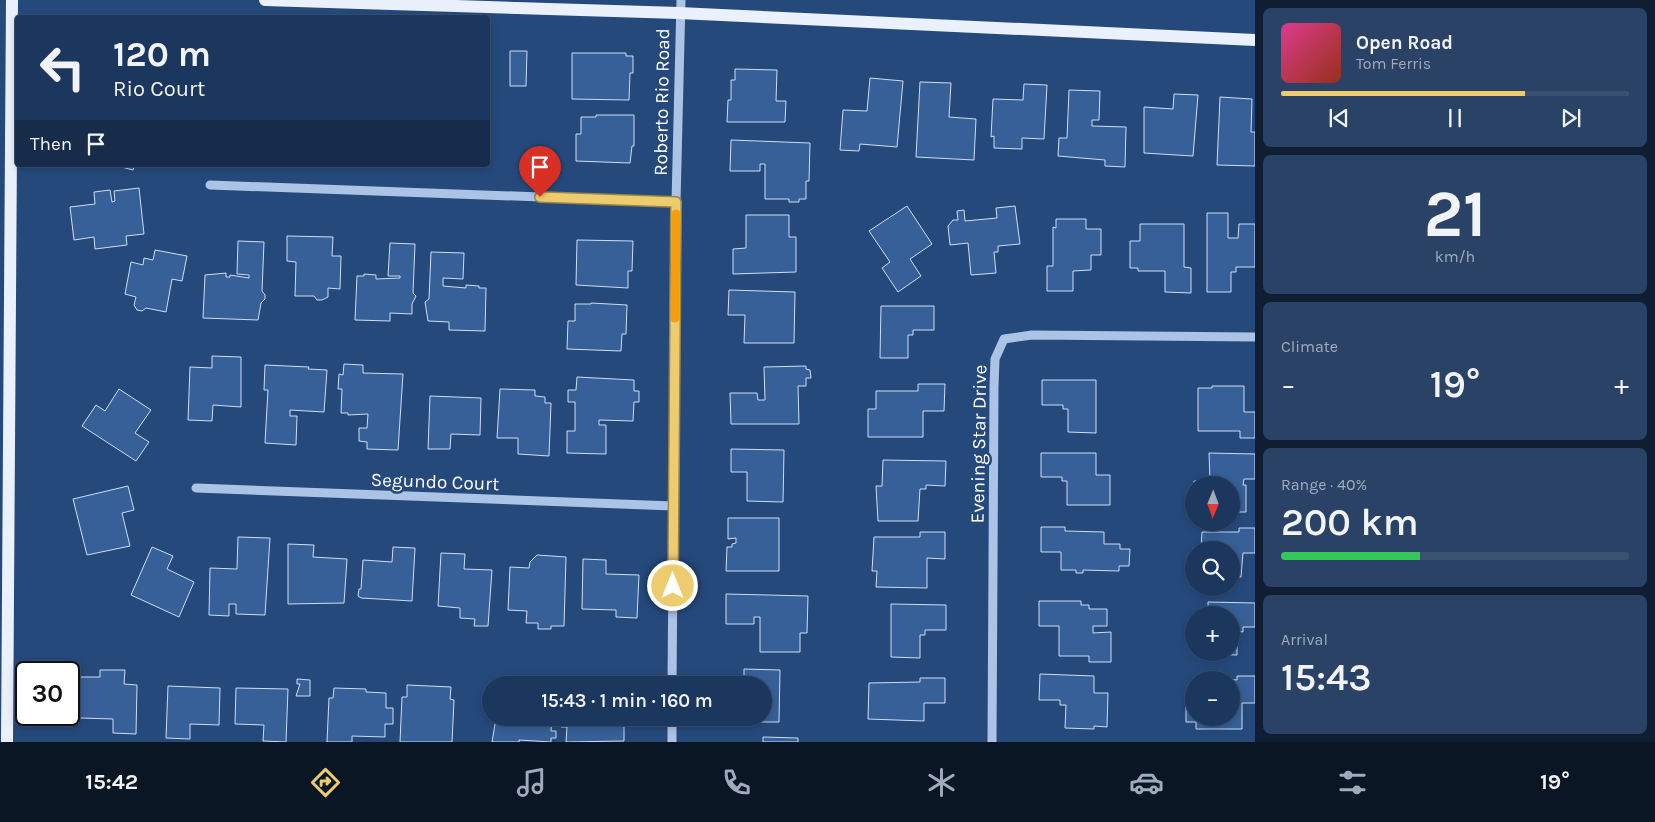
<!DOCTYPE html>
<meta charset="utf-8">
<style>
:root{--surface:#1c375d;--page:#294266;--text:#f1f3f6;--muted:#a0acbc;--line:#3a5172;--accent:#edcc70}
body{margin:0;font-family:Karla,sans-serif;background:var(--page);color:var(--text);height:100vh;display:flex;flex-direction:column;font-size:19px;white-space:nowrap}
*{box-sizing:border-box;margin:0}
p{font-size:16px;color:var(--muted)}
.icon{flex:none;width:28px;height:28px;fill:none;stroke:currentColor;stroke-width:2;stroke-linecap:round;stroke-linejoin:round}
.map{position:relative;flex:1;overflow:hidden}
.sheet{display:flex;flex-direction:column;gap:8px;padding:8px;background:#0f1e33;width:400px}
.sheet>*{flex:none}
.top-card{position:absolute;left:15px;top:15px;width:475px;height:152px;border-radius:5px;box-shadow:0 2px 8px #0003,0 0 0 1px var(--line);background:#1c375d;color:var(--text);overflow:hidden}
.needle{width:32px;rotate:181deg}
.tools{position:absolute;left:1185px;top:476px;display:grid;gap:10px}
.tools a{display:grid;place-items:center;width:55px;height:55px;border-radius:50%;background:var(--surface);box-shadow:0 2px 8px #0003,0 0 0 1px var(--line);font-size:25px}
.speed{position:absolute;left:15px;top:661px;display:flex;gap:10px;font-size:25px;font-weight:700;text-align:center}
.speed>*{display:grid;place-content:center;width:65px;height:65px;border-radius:50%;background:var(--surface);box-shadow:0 2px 8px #0003,0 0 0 1px var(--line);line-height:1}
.speed .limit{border:2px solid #111;border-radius:8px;background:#fff;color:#111}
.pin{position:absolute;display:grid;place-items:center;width:42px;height:42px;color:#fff;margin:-51px -21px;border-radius:50% 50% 50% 0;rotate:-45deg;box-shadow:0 0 5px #0007}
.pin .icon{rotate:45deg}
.me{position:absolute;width:55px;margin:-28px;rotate:0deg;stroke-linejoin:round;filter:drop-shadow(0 0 4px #0008)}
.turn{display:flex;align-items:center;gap:18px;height:105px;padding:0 15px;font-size:22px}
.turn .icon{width:65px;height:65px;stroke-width:2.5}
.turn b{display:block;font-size:35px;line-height:42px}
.then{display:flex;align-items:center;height:48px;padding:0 15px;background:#0003;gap:10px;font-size:19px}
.big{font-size:38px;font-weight:600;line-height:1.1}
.sheet .tile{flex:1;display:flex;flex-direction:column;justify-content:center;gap:8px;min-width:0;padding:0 18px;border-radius:8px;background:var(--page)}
.sheet .dial{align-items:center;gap:0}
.dial b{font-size:65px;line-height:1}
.song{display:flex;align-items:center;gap:15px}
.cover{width:60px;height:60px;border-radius:8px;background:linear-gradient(135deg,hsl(330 70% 55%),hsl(10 70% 35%))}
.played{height:5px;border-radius:2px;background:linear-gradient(90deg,var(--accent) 70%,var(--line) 70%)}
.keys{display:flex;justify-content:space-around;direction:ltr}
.heat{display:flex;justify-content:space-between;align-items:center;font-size:28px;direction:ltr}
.charge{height:8px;border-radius:4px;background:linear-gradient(90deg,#34c759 40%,var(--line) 0)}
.trip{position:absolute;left:482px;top:676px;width:290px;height:50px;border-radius:25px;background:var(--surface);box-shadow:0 2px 8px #0003,0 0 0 1px var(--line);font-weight:600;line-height:50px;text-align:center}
.menu{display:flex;height:80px;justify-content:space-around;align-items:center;background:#0b1625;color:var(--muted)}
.menu .icon{width:35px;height:35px}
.menu .current{color:var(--accent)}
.menu b{font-size:22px;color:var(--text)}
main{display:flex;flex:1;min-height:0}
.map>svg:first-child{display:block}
</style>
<main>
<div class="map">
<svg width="1255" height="742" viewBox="0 0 1255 742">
<rect width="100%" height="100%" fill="#26497c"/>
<g fill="#376098" stroke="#cddef4">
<polygon points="510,51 527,51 526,86 510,86"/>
<polygon points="572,53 626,53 626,56 633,56 633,73 630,73 629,100 572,99"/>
<polygon points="735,69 777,70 776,101 786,101 785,122 727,122 728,100 731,100 731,80 735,80"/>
<polygon points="488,72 490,72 489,115 488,115"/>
<polygon points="870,78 903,81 897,147 860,144 859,151 840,150 843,110 867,111"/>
<polygon points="920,82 951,83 949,117 976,119 974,160 916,157"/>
<polygon points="1024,84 1047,85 1044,139 1022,138 1022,149 994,148 994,136 991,137 993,99 1023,100"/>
<polygon points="1069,90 1100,91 1099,120 1092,120 1092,126 1126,127 1125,167 1105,166 1105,160 1058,156 1059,138 1067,138"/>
<polygon points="1174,94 1198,95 1193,156 1144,153 1144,107 1173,109"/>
<polygon points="1220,97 1252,99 1251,132 1255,132 1255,166 1217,165"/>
<polygon points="596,115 634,115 634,146 632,146 630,163 576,161 576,134 581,134 581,117 596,117"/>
<polygon points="731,140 810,143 809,181 806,181 806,199 799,199 799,202 789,202 789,199 765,199 765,164 760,164 760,171 730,171"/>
<polygon points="114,165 135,165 133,170"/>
<polygon points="139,188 144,234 126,236 127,245 95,249 94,237 74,240 70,207 95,204 94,192 110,190 112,202 115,201 114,191"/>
<polygon points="907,206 932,244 910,259 921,276 898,292 882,268 890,262 869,231"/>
<polygon points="1015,206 1020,244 998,246 998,252 994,252 996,273 971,275 968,243 950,245 948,226 953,220 958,220 957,211 964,210 965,221 997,218 996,208"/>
<polygon points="1207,213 1228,213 1228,238 1238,238 1239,224 1255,224 1255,267 1236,267 1236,272 1231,272 1231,292 1207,292"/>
<polygon points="746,215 789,215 789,237 796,237 796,272 733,274 733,249 746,248"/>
<polygon points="1056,219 1086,219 1086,229 1101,229 1101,255 1091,255 1091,270 1073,271 1073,291 1047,291 1047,266 1053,266 1053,227 1056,228"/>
<polygon points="1140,224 1184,224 1184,267 1191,268 1191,293 1165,292 1165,271 1138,271 1138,268 1130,268 1130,241 1140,241"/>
<polygon points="287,236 333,237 332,256 341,256 340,289 328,288 328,297 322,300 317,300 314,296 295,296 296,262 287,261"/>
<polygon points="577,240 633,241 632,271 628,271 628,288 576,285"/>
<polygon points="238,241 264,242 262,291 265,295 265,299 261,303 258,320 203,318 205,275 226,273 226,277 230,277 230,275 249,278 249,275 237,274"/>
<polygon points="390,243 415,244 413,293 416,296 412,304 412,314 390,313 390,321 355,320 357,276 364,276 364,274 376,275 376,279 400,278 400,276 388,276"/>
<polygon points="155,250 187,256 182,281 172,279 166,312 146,308 142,311 137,310 134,305 136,297 125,294 131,262 143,265 144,258 153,260"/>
<polygon points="431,252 464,253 463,279 443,278 443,286 466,288 466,285 479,286 479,288 486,288 485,331 449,330 449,322 428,321 425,302 429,299"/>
<polygon points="729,290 795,292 794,343 744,343 745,315 728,315"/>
<polygon points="591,303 627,305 626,334 622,334 621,351 567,349 568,321 575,321 575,304 591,304"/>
<polygon points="881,306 934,306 934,330 913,330 913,335 908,335 908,358 880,358"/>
<polygon points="212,356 241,357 241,407 213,405 212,421 188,420 190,367 212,368"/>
<polygon points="344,364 363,365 363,373 403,374 398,450 367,449 367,442 359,441 359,428 367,428 368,414 348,415 348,413 341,413 342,389 338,389 339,374 343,375"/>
<polygon points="265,365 309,367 308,369 327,370 324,412 290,410 290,416 297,416 296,445 265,443 268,390 264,390"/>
<polygon points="806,366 806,369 810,370 811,378 806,378 806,386 798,386 799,424 731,424 730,393 757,393 758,400 765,400 764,367"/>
<polygon points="577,377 634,380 634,391 639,391 639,402 634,402 633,421 599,420 599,425 606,425 606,454 567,453 567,431 575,431 575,402 568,402 568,390 576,390"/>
<polygon points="1042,380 1096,380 1096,433 1068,432 1068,409 1063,409 1063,405 1042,405"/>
<polygon points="918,384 945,384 944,411 923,411 923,437 868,437 868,409 876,409 876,391 918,391"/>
<polygon points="1212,386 1244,386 1244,412 1255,412 1255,438 1240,438 1240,431 1198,431 1198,388 1212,388"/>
<polygon points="119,389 151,410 135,433 149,442 136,461 82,426 96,405 105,411"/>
<polygon points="500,389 535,390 535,396 545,397 545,403 551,403 549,456 518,454 518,438 497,438"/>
<polygon points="430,396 481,398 480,435 451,434 450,449 428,449"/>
<polygon points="731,449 784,450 783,502 747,501 747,472 731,472"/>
<polygon points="1041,453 1096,453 1096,475 1110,475 1110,505 1067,505 1067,481 1062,481 1062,477 1041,477"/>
<polygon points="1209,453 1255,454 1255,479 1244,479 1243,485 1246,485 1246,512 1231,512 1231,485 1194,485 1194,481 1210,481"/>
<polygon points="883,460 946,461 945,486 926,485 926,489 920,489 918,521 878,521 876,486 882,486"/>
<polygon points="128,486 134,510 122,513 130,546 87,555 73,499"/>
<polygon points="728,518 779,518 779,571 726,571 727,547 732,547 732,544 736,543 736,538 728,539"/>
<polygon points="1041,527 1065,527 1065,531 1104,532 1104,544 1120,544 1120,549 1130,549 1129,566 1119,566 1119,571 1083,570 1083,573 1076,573 1076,570 1061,570 1061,552 1041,552"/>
<polygon points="1239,528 1255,528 1255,553 1243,553 1241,577 1231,577 1231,550 1194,550 1193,568 1193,548 1201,548 1202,532 1239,532"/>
<polygon points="920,532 945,532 945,559 927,558 927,588 876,587 877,571 872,571 874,537 920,537"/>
<polygon points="238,537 270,538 265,615 236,614 236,604 229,604 229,616 209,615 210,568 237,569"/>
<polygon points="288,544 314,545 313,557 347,559 344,603 288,604"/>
<polygon points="152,547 173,556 167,569 194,582 179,617 131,595"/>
<polygon points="393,547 415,548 412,601 361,598 358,596 359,589 361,589 363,560 392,562"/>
<polygon points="441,553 465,554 464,569 492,570 488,626 474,626 475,619 460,618 460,608 438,606"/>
<polygon points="537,555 566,557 564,626 551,626 551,629 538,629 538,623 526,623 527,611 508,610 510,567 529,568 530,562"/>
<polygon points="583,559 606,560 606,574 639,575 637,618 616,617 616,610 582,609"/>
<polygon points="726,594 808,596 807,633 800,633 800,652 760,652 760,617 754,617 754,624 726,624"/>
<polygon points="1039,601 1081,601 1081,605 1089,605 1089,609 1107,609 1107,626 1093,626 1093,633 1111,632 1111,662 1089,662 1089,656 1059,656 1059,626 1039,626"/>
<polygon points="1208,602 1255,603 1255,627 1243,627 1243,632 1237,631 1237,655 1194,654 1231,652 1231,615 1208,615"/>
<polygon points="891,604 946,605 946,630 925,630 925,635 920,635 920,658 891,657"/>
<polygon points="744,669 780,670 779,722 727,722 727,718 764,718 764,685 744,685"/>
<polygon points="100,670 125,670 124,684 137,685 136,734 113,733 113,719 80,718 80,677 100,677"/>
<polygon points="1040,674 1094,676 1094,693 1108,693 1107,727 1094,726 1094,729 1065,728 1066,705 1060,705 1060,700 1039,700"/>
<polygon points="1237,676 1255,676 1255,703 1242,703 1242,729 1196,729 1196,722 1186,722 1186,707 1194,707 1194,718 1231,718 1231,680 1225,679 1237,680"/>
<polygon points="920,678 945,678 945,703 924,703 924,721 868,719 869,683 920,682"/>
<polygon points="297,679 310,680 310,696 296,696 300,684 297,684"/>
<polygon points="407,685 451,687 450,699 454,700 452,742 400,742 402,697 407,697"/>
<polygon points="168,686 220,688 219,725 190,724 190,739 166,738"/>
<polygon points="236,688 288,689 286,742 263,741 264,725 235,724"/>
<polygon points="334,688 366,689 366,692 386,693 386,708 393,708 393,724 385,724 385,737 352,736 352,742 327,742 329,698 333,698"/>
<polygon points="496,718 552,718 551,731 556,731 556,738 551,738 551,742 519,740 519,742 492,742"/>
<polygon points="561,718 624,718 624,741 566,742 567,727 561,727"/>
<polygon points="763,737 798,738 798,742 763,742"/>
</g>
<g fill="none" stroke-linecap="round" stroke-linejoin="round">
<g stroke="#abc3e4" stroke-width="9">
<polyline points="210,185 676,202"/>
<polyline points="196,488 673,506"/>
<polyline points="672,685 676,202 681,0"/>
<polyline points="672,742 672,718"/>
<polyline points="992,742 994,387 995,359 1004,339 1032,335 1255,337"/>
</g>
<g stroke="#ebf1fc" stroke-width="12">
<polyline points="265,0 679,13 1255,40"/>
<polyline points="7,742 12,0"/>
</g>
</g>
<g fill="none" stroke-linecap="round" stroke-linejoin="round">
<defs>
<polyline id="route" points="540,197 676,202 673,586"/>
</defs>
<use href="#route" stroke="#9a8549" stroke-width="12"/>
<use href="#route" stroke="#edcc70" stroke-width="9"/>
<polyline stroke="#f59e0b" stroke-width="9" points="675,318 676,214"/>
</g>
<g text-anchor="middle" stroke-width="5" stroke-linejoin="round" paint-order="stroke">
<g font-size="19" fill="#fff" stroke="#26497c">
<text transform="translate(661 102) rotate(-89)" y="7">Roberto Rio Road</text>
<text transform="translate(978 444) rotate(-89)" y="7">Evening Star Drive</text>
<text transform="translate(435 481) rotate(2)" y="7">Segundo Court</text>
</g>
</g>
</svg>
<div class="tools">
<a><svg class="needle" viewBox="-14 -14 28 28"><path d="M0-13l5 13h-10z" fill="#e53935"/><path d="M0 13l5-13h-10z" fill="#a0acbc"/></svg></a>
<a><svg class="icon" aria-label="search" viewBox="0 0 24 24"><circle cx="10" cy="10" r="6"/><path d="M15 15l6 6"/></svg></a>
<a>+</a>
<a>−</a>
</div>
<div class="speed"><div class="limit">30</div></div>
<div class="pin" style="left:540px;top:197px;background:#d93025"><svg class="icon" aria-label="arrive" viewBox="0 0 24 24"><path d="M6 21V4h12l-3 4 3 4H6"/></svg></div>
<svg class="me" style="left:673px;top:586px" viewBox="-20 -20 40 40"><circle r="17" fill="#edcc70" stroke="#fff" stroke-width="3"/><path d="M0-11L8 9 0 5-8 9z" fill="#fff"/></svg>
<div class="trip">15:43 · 1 min · 160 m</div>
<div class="top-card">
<div class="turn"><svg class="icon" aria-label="left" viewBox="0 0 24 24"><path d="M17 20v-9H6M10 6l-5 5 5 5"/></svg><div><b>120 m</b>Rio Court</div></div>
<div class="then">Then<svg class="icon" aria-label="arrive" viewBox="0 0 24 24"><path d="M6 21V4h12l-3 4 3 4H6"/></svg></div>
</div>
</div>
<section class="sheet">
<div class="tile">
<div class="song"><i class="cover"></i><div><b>Open Road</b><p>Tom Ferris</p></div></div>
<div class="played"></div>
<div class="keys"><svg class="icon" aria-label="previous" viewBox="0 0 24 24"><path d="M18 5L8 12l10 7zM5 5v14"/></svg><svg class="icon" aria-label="pause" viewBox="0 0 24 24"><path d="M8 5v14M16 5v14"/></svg><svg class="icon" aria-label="next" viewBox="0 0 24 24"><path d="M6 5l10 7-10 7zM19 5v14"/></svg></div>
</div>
<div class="tile dial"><b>21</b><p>km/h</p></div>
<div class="tile"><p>Climate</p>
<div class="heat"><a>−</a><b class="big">19°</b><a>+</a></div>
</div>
<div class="tile"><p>Range · 40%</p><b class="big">200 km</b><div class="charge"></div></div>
<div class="tile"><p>Arrival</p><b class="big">15:43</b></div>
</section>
</main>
<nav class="menu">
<b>15:42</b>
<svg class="icon current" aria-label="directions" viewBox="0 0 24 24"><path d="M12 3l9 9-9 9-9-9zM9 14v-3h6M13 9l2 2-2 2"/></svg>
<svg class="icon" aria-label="music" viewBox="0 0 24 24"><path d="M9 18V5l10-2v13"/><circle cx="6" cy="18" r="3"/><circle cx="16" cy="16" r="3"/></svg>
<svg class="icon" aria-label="phone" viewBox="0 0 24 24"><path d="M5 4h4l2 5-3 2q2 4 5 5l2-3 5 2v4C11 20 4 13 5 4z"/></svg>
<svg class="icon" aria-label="climate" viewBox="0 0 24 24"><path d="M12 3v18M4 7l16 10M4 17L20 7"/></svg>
<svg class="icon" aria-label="car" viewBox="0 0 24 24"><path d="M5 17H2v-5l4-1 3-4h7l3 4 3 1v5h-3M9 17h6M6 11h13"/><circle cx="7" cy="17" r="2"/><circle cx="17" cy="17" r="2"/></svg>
<svg class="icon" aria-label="filters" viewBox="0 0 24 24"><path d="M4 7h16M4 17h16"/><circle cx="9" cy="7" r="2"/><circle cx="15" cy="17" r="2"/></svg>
<b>19°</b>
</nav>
